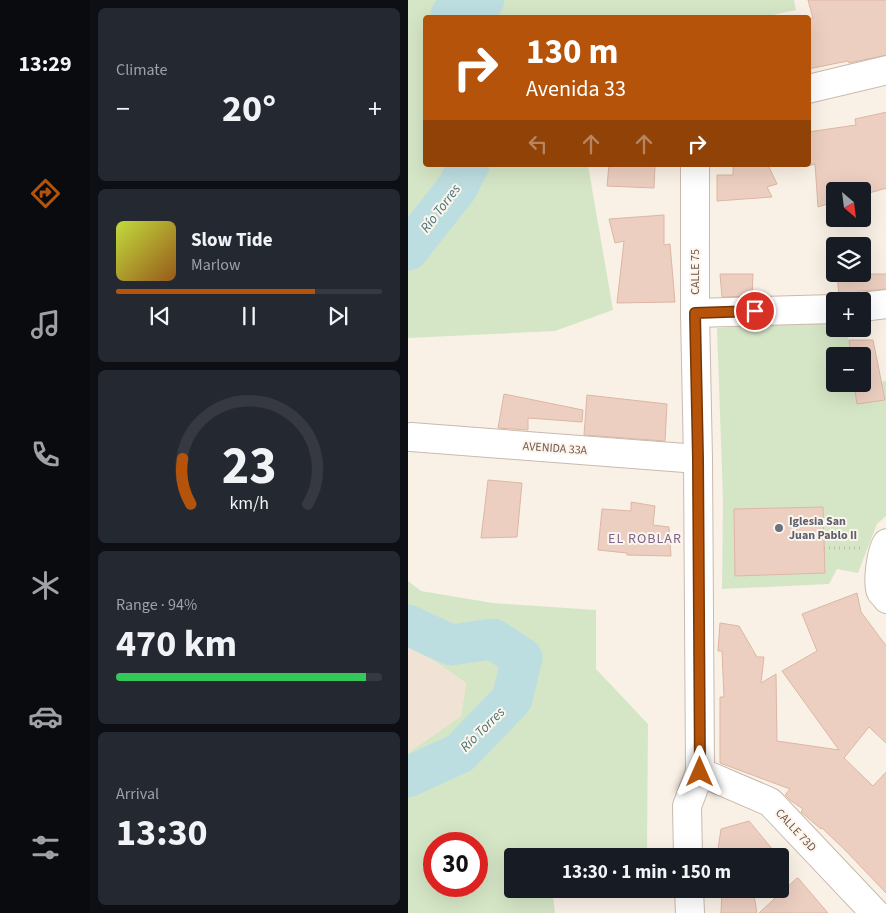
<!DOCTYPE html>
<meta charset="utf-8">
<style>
:root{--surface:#171b24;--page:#242831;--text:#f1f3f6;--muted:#9ea1a6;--line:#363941;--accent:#b45309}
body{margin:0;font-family:"Source Sans 3",sans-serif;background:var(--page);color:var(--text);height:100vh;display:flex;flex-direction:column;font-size:19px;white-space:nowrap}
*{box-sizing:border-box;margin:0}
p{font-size:16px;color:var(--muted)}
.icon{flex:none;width:28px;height:28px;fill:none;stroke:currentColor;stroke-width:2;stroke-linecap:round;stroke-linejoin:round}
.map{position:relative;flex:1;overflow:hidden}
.panel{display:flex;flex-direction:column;gap:8px;padding:8px;background:#0d0f14;width:318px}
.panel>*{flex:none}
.banner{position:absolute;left:15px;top:15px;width:388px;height:152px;border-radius:5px;box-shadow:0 5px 20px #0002;background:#b45309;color:#fff;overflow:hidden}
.needle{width:32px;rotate:152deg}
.tools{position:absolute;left:418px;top:182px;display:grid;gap:10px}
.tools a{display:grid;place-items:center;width:45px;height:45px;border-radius:5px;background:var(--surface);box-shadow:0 5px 20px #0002;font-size:25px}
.speed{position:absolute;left:15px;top:832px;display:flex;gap:10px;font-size:25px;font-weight:700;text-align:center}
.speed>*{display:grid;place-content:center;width:65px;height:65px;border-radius:50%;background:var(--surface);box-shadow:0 5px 20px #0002;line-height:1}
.speed .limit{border:8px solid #d22;background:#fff;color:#111}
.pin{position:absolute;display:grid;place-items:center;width:42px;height:42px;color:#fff;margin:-21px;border:2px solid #fff;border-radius:50%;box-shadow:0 1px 5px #0007}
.me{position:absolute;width:55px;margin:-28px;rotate:0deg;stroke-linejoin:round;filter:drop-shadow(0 0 4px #0008)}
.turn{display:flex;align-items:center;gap:18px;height:105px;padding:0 20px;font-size:22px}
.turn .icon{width:65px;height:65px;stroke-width:2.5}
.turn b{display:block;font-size:35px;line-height:42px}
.lanes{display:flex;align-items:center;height:48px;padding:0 20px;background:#0003;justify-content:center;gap:25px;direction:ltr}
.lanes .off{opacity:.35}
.big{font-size:38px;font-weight:700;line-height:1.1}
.panel .widget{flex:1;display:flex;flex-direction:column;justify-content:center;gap:8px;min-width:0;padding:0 18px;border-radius:8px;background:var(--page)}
.panel .dial{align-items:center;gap:0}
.dial svg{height:130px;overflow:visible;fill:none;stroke:var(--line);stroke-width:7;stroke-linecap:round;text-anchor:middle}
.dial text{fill:var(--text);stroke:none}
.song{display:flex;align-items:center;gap:15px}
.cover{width:60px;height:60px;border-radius:8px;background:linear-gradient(135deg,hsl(70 70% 55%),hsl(30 70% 35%))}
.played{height:5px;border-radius:2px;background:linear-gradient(90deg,var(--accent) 75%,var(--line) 75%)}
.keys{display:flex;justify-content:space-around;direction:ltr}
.heat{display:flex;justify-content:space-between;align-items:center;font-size:28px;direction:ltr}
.charge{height:8px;border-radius:4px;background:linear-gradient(90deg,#34c759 94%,var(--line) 0)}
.trip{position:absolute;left:96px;top:848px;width:285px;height:50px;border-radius:5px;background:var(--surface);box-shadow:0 5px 20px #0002;font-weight:700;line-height:50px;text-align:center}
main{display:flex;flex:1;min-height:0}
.tab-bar{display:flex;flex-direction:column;width:90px;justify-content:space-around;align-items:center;background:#090b0e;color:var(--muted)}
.tab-bar .icon{width:35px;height:35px}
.tab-bar .active{color:var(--accent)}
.tab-bar b{font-size:22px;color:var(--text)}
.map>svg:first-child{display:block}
</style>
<main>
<nav class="tab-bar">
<b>13:29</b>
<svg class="icon active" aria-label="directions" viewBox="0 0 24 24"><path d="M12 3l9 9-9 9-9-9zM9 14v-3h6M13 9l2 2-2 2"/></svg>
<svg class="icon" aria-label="music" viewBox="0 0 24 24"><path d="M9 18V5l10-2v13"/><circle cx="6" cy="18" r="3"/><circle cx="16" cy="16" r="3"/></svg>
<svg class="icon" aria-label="phone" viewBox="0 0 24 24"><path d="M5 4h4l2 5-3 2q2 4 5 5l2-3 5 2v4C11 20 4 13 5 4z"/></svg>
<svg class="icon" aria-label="climate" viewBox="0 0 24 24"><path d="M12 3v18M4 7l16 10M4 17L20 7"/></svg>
<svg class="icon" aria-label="car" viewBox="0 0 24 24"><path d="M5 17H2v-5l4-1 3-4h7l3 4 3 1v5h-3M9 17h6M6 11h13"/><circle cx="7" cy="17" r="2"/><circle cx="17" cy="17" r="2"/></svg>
<svg class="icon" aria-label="filters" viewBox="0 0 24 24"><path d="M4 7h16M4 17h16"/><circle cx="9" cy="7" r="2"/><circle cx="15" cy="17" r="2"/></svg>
</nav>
<section class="panel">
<div class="widget"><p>Climate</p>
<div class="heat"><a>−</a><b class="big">20°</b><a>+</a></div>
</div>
<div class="widget">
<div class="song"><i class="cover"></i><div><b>Slow Tide</b><p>Marlow</p></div></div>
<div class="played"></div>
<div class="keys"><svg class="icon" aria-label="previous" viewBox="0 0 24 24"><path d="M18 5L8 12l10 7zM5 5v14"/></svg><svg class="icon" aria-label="pause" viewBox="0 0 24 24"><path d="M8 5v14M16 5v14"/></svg><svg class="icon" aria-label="next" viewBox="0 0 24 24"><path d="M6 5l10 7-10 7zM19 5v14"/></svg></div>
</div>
<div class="widget dial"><svg viewBox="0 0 100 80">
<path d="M14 69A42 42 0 1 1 86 69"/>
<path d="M14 69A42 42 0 0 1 9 41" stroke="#b45309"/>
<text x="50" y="56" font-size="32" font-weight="700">23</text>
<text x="50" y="72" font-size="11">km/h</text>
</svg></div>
<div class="widget"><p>Range · 94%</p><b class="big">470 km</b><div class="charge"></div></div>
<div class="widget"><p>Arrival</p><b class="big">13:30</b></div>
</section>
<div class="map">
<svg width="479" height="913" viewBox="0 0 479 913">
<rect width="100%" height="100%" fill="#faf1e6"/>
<polygon fill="#f0e3d5" points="0,648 27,661 58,683 53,716 0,753"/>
<g fill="#d5e6c6" fill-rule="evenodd">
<polygon points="0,0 386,0 388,10 351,18 18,18 18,165 180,165 205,310 147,331 0,338"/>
<path d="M426,320V329H439L443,356H426V384H446L447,386L478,381V516L469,524L450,573L429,569L421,584L314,589L315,500L309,328ZM415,507L417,573L327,576L326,509Z"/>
<path d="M0,581L13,591L85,603L188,610V669L240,724L239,856H105V889H146H144L147,913H0V753L53,716L58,683L27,661L0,648ZM26,844H69V886H26Z"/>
</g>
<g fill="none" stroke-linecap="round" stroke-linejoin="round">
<g stroke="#bddee1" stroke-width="41">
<polyline points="43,18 43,15 76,0"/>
<polyline points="0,250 49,188 61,165"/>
<polyline points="0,625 43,645 85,639 114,658 104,699 52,753 0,777"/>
</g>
</g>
<g fill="#eccfc1" stroke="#ddb6a3">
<polygon points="400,0 479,0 479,55 441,63 440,61 400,69 400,19 405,18"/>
<polygon points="479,112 479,188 454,195 454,191 426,191 426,202 410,207 407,164 400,166 400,132 448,125 447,119"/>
<polygon points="201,165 247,165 246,188 199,186"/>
<polygon points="325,165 360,165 369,184 359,187 364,197 309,201 309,175 325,175"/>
<polygon points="256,215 256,245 262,244 267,302 209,303 216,241 207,243 201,219"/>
<polygon points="312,274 345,274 344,296 314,297"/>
<polygon points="429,274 479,274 479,289 452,291 444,295 431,295"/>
<polygon points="441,340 465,340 477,400 449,404 446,384 454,384 454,356 443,356"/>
<polygon points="96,394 175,410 174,422 120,418 120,430 90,428"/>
<polygon points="179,395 259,404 257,441 176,435"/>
<polygon points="80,480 114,483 109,537 73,538"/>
<polygon points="223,502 247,506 245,525 261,527 263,556 219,555 219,553 190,550 194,509 223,511"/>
<polygon points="415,507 417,573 327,576 326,509"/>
<polygon points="449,593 453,612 479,647 479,744 461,727 436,758 465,786 479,771 479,894 437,850 414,828 413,829 393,812 395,809 382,800 377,795 382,789 312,763 312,697 316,697 314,651 310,651 312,623 331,626 349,657 356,657 353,683 368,674 369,741 431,750 374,671 409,651 394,614"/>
<polygon points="341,821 370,856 309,856 313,829"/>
<polygon points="390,878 420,913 351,913 389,878"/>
<polygon points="314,889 345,889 349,913 313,913"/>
</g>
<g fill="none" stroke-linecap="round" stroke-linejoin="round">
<defs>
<g id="street">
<polyline points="400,89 479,70"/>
<polyline points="454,307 479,304"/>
<polyline points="287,313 426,309"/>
<polyline points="3,437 290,459"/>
<path d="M479,543C473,551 469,583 473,592C475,594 477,596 479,599"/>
<polyline points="292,772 362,802 467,913"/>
<polyline points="280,856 279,806 292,772 290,459 287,313 287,165"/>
<polyline points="281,889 282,913"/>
</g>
</defs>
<use href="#street" stroke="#cab9ad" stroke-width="30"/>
<polyline stroke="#d1b3a4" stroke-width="3" stroke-dasharray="1 4" stroke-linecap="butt" points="416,548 452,548"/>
<use href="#street" stroke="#fff" stroke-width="28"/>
</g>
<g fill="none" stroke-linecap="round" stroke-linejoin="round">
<defs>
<polyline id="route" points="292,772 290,459 287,313 347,311"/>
</defs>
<use href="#route" stroke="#753606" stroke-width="12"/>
<use href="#route" stroke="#b45309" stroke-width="9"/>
</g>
<circle fill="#6b7280" stroke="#fdf5ec" stroke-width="2" cx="371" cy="528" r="5"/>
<g text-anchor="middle" stroke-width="4" stroke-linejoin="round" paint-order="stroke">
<g font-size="12" fill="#70584e" stroke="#fdf5ec">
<text transform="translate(287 272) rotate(-90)" y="4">CALLE 75</text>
<text transform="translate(147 448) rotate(4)" y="4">AVENIDA 33A</text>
<text transform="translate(388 830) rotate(47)" y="4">CALLE 73D</text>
</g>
<g font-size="12" font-weight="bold" fill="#5b616d" stroke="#fdf5ec" text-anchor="start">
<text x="381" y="525">Iglesia San<tspan x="381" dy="14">Juan Pablo II</tspan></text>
</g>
<g font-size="14" font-style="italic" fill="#47757b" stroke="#fdf5ec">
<text transform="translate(32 208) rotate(-53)" y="5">Río Torres</text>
<text transform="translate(74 729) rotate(-45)" y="5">Río Torres</text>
</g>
<g font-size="14" letter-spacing="1" fill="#7d668c" stroke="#fdf5ec">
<text x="237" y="543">EL ROBLAR</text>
</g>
</g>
</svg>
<div class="tools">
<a><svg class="needle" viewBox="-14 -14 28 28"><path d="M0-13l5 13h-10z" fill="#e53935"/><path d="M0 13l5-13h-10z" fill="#9ea1a6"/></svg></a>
<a><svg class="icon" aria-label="layers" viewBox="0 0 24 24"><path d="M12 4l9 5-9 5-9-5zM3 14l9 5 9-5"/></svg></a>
<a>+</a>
<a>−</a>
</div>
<div class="speed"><div class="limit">30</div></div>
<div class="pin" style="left:347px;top:311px;background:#d93025"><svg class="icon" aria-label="arrive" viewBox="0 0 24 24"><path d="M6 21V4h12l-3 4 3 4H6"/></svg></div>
<svg class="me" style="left:292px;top:772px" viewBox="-20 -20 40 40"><path d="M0-17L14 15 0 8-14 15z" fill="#b45309" stroke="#fff" stroke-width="4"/></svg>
<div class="trip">13:30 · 1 min · 150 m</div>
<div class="banner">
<div class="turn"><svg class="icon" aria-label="right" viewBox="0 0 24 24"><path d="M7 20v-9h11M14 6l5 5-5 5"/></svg><div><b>130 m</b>Avenida 33</div></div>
<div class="lanes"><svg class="icon off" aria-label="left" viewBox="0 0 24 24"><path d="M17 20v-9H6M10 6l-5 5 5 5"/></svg><svg class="icon off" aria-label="ahead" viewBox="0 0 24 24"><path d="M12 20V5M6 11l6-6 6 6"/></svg><svg class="icon off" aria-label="ahead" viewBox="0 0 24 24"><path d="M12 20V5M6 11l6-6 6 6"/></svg><svg class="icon" aria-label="right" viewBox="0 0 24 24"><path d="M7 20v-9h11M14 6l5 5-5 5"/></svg></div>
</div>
</div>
</main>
